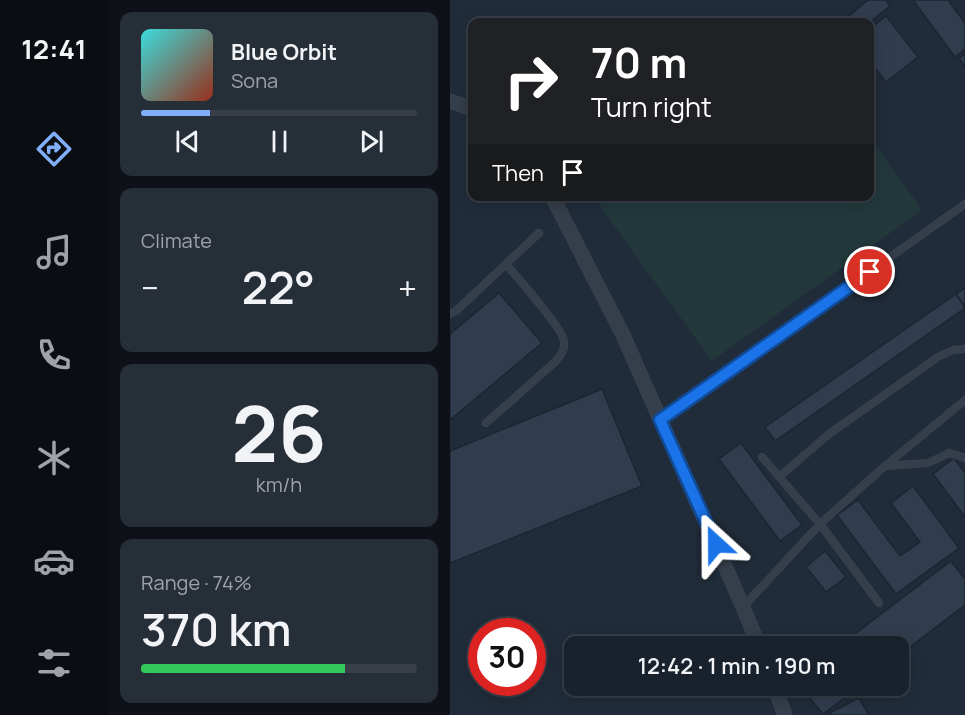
<!DOCTYPE html>
<meta charset="utf-8">
<style>
:root{--surface:#19212c;--page:#262e38;--text:#f1f3f6;--muted:#9fa3a9;--line:#373e48;--accent:#82affa}
body{margin:0;font-family:Manrope,sans-serif;background:var(--page);color:var(--text);height:100vh;display:flex;flex-direction:column;font-size:22px;white-space:nowrap}
*{box-sizing:border-box;margin:0}
p{font-size:20px;color:var(--muted)}
.icon{flex:none;width:33px;height:33px;fill:none;stroke:currentColor;stroke-width:2;stroke-linecap:round;stroke-linejoin:round}
.map{position:relative;flex:1;overflow:hidden}
.sheet{display:flex;flex-direction:column;gap:12px;padding:12px;background:#0e1218;width:342px}
.sheet>*{flex:none}
.banner{position:absolute;left:18px;top:18px;width:406px;height:183px;border-radius:12px;box-shadow:0 3px 15px #0003,0 0 0 2px var(--line);background:#202124;color:#fff;overflow:hidden}
.speed{position:absolute;left:18px;top:618px;display:flex;gap:12px;font-size:30px;font-weight:700;text-align:center}
.speed>*{display:grid;place-content:center;width:78px;height:78px;border-radius:50%;background:var(--surface);box-shadow:0 3px 15px #0003,0 0 0 2px var(--line);line-height:1}
.speed .limit{border:9px solid #d22;background:#fff;color:#111}
.pin{position:absolute;display:grid;place-items:center;width:51px;height:51px;color:#fff;margin:-26px;border:3px solid #fff;border-radius:50%;box-shadow:0 2px 6px #0007}
.me{position:absolute;width:66px;margin:-33px;rotate:336deg;stroke-linejoin:round;filter:drop-shadow(0 0 4px #0008)}
.turn{display:flex;align-items:center;gap:21px;height:126px;padding:0 24px;font-size:27px}
.turn .icon{width:78px;height:78px;stroke-width:2.5}
.turn b{display:block;font-size:42px;line-height:51px}
.then{display:flex;align-items:center;height:57px;padding:0 24px;background:#0003;gap:12px;font-size:22px}
.big{font-size:45px;font-weight:600;line-height:1.1}
.sheet .card{flex:1;display:flex;flex-direction:column;justify-content:center;gap:9px;min-width:0;padding:0 21px;border-radius:12px;background:var(--page)}
.sheet .dial{align-items:center;gap:0}
.dial b{font-size:78px;line-height:1}
.song{display:flex;align-items:center;gap:18px}
.cover{width:72px;height:72px;border-radius:9px;background:linear-gradient(135deg,hsl(180 70% 55%),hsl(10 70% 35%))}
.played{height:6px;border-radius:3px;background:linear-gradient(90deg,var(--accent) 25%,var(--line) 25%)}
.keys{display:flex;justify-content:space-around;direction:ltr}
.heat{display:flex;justify-content:space-between;align-items:center;font-size:33px;direction:ltr}
.charge{height:9px;border-radius:4px;background:linear-gradient(90deg,#34c759 74%,var(--line) 0)}
.trip{position:absolute;left:114px;top:636px;width:345px;height:60px;border-radius:12px;background:var(--surface);box-shadow:0 3px 15px #0003,0 0 0 2px var(--line);font-weight:600;line-height:60px;text-align:center}
main{display:flex;flex:1;min-height:0}
.tabs{display:flex;flex-direction:column;width:108px;justify-content:space-around;align-items:center;background:#0a0d12;color:var(--muted)}
.tabs .icon{width:42px;height:42px}
.tabs .current{color:var(--accent)}
.tabs b{font-size:27px;color:var(--text)}
.map>svg:first-child{display:block}
</style>
<main>
<nav class="tabs">
<b>12:41</b>
<svg class="icon current" aria-label="directions" viewBox="0 0 24 24"><path d="M12 3l9 9-9 9-9-9zM9 14v-3h6M13 9l2 2-2 2"/></svg>
<svg class="icon" aria-label="music" viewBox="0 0 24 24"><path d="M9 18V5l10-2v13"/><circle cx="6" cy="18" r="3"/><circle cx="16" cy="16" r="3"/></svg>
<svg class="icon" aria-label="phone" viewBox="0 0 24 24"><path d="M5 4h4l2 5-3 2q2 4 5 5l2-3 5 2v4C11 20 4 13 5 4z"/></svg>
<svg class="icon" aria-label="climate" viewBox="0 0 24 24"><path d="M12 3v18M4 7l16 10M4 17L20 7"/></svg>
<svg class="icon" aria-label="car" viewBox="0 0 24 24"><path d="M5 17H2v-5l4-1 3-4h7l3 4 3 1v5h-3M9 17h6M6 11h13"/><circle cx="7" cy="17" r="2"/><circle cx="17" cy="17" r="2"/></svg>
<svg class="icon" aria-label="filters" viewBox="0 0 24 24"><path d="M4 7h16M4 17h16"/><circle cx="9" cy="7" r="2"/><circle cx="15" cy="17" r="2"/></svg>
</nav>
<section class="sheet">
<div class="card">
<div class="song"><i class="cover"></i><div><b>Blue Orbit</b><p>Sona</p></div></div>
<div class="played"></div>
<div class="keys"><svg class="icon" aria-label="previous" viewBox="0 0 24 24"><path d="M18 5L8 12l10 7zM5 5v14"/></svg><svg class="icon" aria-label="pause" viewBox="0 0 24 24"><path d="M8 5v14M16 5v14"/></svg><svg class="icon" aria-label="next" viewBox="0 0 24 24"><path d="M6 5l10 7-10 7zM19 5v14"/></svg></div>
</div>
<div class="card"><p>Climate</p>
<div class="heat"><a>−</a><b class="big">22°</b><a>+</a></div>
</div>
<div class="card dial"><b>26</b><p>km/h</p></div>
<div class="card"><p>Range · 74%</p><b class="big">370 km</b><div class="charge"></div></div>
</section>
<div class="map">
<svg width="515" height="715" viewBox="0 0 515 715">
<rect width="100%" height="100%" fill="#212c3a"/>
<polygon fill="#23383b" points="420,137 472,210 262,361 149,205 161,196 420,196"/>
<g fill="#303d4f" stroke="#1c2531" stroke-width="1.5">
<polygon points="418,0 436,0 440,6 420,22 397,22 394,20"/>
<polygon points="463,0 498,0 515,23 515,49 505,57"/>
<polygon points="436,16 468,57 436,82 420,61 420,29"/>
<polygon points="515,54 515,67 509,58"/>
<polygon points="515,288 515,307 506,294"/>
<polygon points="49,293 92,343 0,420 0,334"/>
<polygon points="506,294 515,308 325,441 315,427"/>
<polygon points="152,389 192,486 0,563 0,451"/>
<polygon points="291,443 352,525 330,541 269,459"/>
<polygon points="504,458 515,473 515,517 483,474"/>
<polygon points="463,486 509,548 446,594 387,515 408,500 450,556 470,542 441,503"/>
<polygon points="375,551 396,577 376,592 356,567"/>
<polygon points="501,561 515,579 515,605 448,656 448,646 389,646"/>
<polygon points="181,639 184,646 163,646"/>
<polygon points="124,662 124,684 117,665"/>
<polygon points="350,686 410,686 373,714"/>
<polygon points="409,698 419,715 376,715"/>
</g>
<g fill="none" stroke-linecap="round" stroke-linejoin="round">
<defs>
<g id="lane">
<polyline points="0,314 6,311 89,233"/>
<polyline points="515,400 435,466 478,463 499,453 515,458"/>
<polyline points="210,420 515,204"/>
<path d="M36,423L105,362C110,356 116,349 114,341C113,329 66,276 56,264"/>
<polyline points="312,457 370,524 429,603"/>
<polyline points="329,477 379,434 488,357 503,350 515,349"/>
<polyline points="293,607 370,524 435,466"/>
</g>
<g id="street">
<polyline points="0,101 22,109"/>
<polyline points="102,196 173,335 293,607 309,646"/>
<polyline points="324,686 335,715"/>
</g>
</defs>
<use href="#lane" stroke="#3e4754" stroke-width="8"/>
<use href="#street" stroke="#3e4754" stroke-width="15"/>
<use href="#lane" stroke="#353e4b" stroke-width="7"/>
<use href="#street" stroke="#353e4b" stroke-width="14"/>
</g>
<g fill="none" stroke-linecap="round" stroke-linejoin="round">
<defs>
<polyline id="route" points="266,544 210,420 420,272"/>
</defs>
<use href="#route" stroke="#114b97" stroke-width="15"/>
<use href="#route" stroke="#1a73e8" stroke-width="10"/>
</g>
</svg>
<div class="speed"><div class="limit">30</div></div>
<div class="pin" style="left:420px;top:272px;background:#d93025"><svg class="icon" aria-label="arrive" viewBox="0 0 24 24"><path d="M6 21V4h12l-3 4 3 4H6"/></svg></div>
<svg class="me" style="left:266px;top:544px" viewBox="-20 -20 40 40"><path d="M0-17L14 15 0 8-14 15z" fill="#1a73e8" stroke="#fff" stroke-width="4"/></svg>
<div class="trip">12:42 · 1 min · 190 m</div>
<div class="banner">
<div class="turn"><svg class="icon" aria-label="right" viewBox="0 0 24 24"><path d="M7 20v-9h11M14 6l5 5-5 5"/></svg><div><b>70 m</b>Turn right</div></div>
<div class="then">Then<svg class="icon" aria-label="arrive" viewBox="0 0 24 24"><path d="M6 21V4h12l-3 4 3 4H6"/></svg></div>
</div>
</div>
</main>
